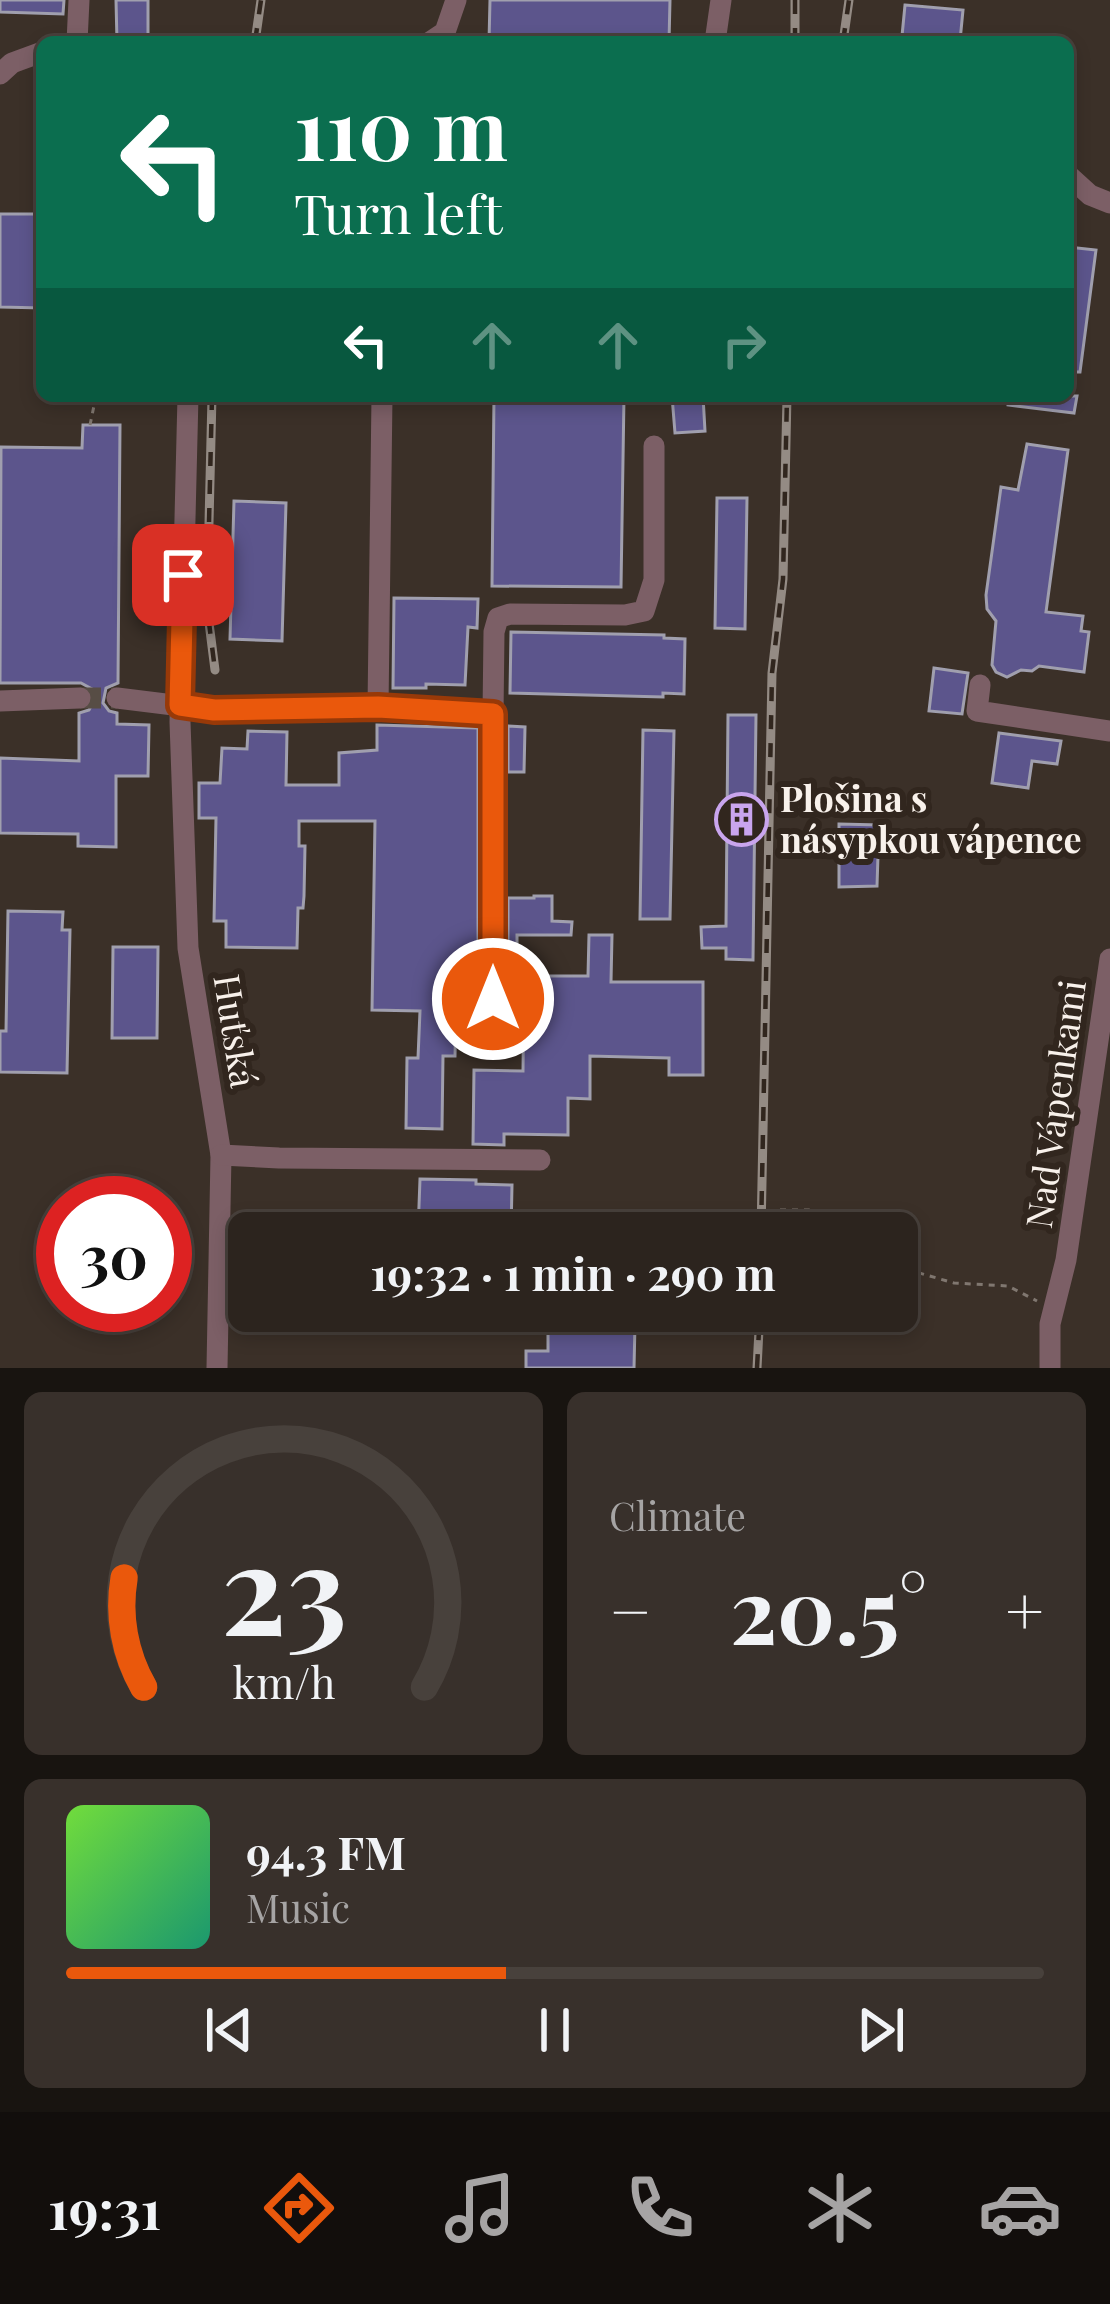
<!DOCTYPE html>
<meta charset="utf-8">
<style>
:root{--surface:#2c241e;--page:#38302b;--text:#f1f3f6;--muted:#a6a4a4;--line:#48413c;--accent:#ea580c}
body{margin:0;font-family:"Playfair Display",serif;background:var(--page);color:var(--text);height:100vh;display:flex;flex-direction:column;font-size:45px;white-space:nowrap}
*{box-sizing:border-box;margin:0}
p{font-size:39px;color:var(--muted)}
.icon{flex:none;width:66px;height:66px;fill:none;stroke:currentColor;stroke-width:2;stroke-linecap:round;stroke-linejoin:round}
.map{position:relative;height:1368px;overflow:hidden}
.drawer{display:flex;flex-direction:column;gap:24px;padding:24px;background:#181410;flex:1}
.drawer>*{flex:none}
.guide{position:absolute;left:36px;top:36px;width:1038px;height:366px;border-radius:18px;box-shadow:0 6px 18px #0003,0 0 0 3px var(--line);background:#0b6e4f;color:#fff;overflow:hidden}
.speed{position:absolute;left:36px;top:1176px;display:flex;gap:24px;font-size:60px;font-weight:700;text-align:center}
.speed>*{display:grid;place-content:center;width:156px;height:156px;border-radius:50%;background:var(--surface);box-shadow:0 6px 18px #0003,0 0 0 3px var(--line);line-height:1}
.speed .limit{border:18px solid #d22;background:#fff;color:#111}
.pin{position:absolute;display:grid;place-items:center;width:102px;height:102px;color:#fff;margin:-51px;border-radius:24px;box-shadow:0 6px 18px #0006}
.me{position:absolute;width:132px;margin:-66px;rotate:0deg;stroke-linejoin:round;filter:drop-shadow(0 0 9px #0008)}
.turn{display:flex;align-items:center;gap:42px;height:252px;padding:0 60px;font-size:54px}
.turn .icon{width:156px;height:156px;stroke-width:2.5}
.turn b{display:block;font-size:84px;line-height:102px}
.lanes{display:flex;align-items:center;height:114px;padding:0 60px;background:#0003;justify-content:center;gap:60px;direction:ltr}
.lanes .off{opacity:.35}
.big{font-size:90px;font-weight:700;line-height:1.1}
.drawer .widget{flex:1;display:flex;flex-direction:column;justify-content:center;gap:18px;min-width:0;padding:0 42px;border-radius:18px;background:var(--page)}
.drawer .dial{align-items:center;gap:0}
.dial svg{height:312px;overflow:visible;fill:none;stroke:var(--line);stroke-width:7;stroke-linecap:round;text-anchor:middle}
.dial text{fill:var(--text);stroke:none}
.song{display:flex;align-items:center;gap:36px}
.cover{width:144px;height:144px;border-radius:18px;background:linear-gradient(135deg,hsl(100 70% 55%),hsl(160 70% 35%))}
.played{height:12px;border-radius:6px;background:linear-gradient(90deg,var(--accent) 45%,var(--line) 45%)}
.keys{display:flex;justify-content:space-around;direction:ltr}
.heat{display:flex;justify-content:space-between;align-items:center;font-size:66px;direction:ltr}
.drawer .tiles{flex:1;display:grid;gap:24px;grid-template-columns:1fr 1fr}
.widget:last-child{grid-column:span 2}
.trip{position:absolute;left:228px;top:1212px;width:690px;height:120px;border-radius:18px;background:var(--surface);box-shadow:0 6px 18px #0003,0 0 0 3px var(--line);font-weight:700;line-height:120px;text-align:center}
.dock{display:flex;height:192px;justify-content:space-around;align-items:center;background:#120e0c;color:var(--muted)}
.dock .icon{width:84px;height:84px}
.dock .current{color:var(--accent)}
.dock b{font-size:54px;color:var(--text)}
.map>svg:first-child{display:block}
</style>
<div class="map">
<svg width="1110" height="1368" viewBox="0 0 1110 1368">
<rect width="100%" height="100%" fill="#3b3028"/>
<g fill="#5c558c" stroke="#a09fae" stroke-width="3">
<polygon points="0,0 64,0 63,14 0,12"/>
<polygon points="116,0 148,0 148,42 117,42"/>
<polygon points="490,0 670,0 669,42 489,42"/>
<polygon points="905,5 963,10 960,41 902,36"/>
<polygon points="0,214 42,214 42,308 0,307"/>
<polygon points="1068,247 1096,250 1080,372 1068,372"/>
<polygon points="494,396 624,396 621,587 492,586"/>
<polygon points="672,396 703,396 705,431 675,433"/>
<polygon points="1008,396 1077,396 1074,413 1008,405"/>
<polygon points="83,425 120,425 118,683 106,688 103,703 109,711 117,713 117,724 149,725 148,776 116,776 116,847 78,846 78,834 0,833 0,758 79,761 79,713 89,710 95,699 92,689 81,683 0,683 1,447 82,448"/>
<polygon points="1027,444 1068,450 1046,612 1083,616 1081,631 1089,632 1084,672 1039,666 1032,671 1021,670 1007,677 996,672 992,665 996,621 987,609 986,595 1001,487 1018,490"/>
<polygon points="717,498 747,498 745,629 715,628"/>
<polygon points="234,501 286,503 282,641 230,639"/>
<polygon points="394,598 478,599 477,628 468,627 465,685 426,684 426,688 393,688"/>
<polygon points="511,632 664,635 664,638 685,639 684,694 663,693 663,697 510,693"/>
<polygon points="934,668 968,673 962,714 929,711"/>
<polygon points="728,715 756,715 753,960 726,959 726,948 702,948 701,927 726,926"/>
<polygon points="377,725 478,728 478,1012 456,1012 455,1056 443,1056 442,1129 406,1128 407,1058 418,1058 420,1011 372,1010 375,821 299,821 299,846 305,846 304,896 303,908 298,908 297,948 226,947 226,921 214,921 216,818 199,818 199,783 220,783 222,748 247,749 248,731 287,732 286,785 339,785 339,753 377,750"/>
<polygon points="508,726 525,727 524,772 508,772"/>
<polygon points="643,730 674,731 670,919 640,919"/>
<polygon points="999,733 1061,741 1057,764 1032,761 1028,788 992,783"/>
<polygon points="839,824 879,825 877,886 839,887"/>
<polygon points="534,896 552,896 552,921 572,922 571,935 517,935 517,957 508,957 508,898 534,898"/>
<polygon points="8,911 63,912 62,930 70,930 67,1073 0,1072 0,1031 6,1031"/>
<polygon points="589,935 612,935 611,982 703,982 703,1075 669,1075 669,1058 590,1056 590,1099 568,1098 568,1135 504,1134 504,1145 473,1144 474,1070 523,1071 524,976 588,976"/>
<polygon points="113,947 158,947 157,1038 112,1038"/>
<polygon points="420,1179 476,1180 476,1184 512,1185 511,1233 418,1233"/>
<polygon points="560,1311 652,1311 652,1324 635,1324 634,1368 526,1368 526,1351 548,1351 548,1321 559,1321"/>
</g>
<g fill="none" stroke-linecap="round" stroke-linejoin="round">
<polyline stroke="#574d45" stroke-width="21" stroke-dasharray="21 10" stroke-linecap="butt" points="80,698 117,698"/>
<g stroke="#807770" stroke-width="3" stroke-dasharray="6 6" stroke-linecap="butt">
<polyline points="90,425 96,396"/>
<polyline points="780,1210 809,1210 844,1233"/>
<polyline points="897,1262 909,1270 954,1283 1008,1286 1037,1301"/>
</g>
<g stroke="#7c5f66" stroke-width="21">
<polyline points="77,42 79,0"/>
<polyline points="430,42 445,32 456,0"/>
<polyline points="715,42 721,0"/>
<polyline points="0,74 12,63 42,52"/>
<polyline points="1068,175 1090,195 1110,203"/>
<polyline points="188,396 180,722 188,948 221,1155 217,1368"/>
<polyline points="382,396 378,707 493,714 493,999"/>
<polyline points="980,685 977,711 1110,731"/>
<polyline points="117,698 214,710 378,707"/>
<polyline points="0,701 80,698"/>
<polyline points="493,714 494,632 498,618 510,614 625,615 644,611 654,580 654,446"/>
<polyline points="221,1155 279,1158 540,1160"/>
<polyline points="1050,1368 1050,1324 1066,1260 1110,959"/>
</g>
<defs>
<g id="rail">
<polyline points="255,42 261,0"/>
<polyline points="795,42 795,0"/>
<polyline points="843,42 849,0"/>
<polyline points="212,396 207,607 215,670"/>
<polyline points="761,1233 772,673 783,579 787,396"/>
<polyline points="757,1368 760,1311"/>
</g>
</defs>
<use href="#rail" stroke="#948b84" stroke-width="9"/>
<use href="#rail" stroke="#31261e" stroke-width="4.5" stroke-dasharray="14" stroke-linecap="butt"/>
</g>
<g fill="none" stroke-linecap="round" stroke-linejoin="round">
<defs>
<polyline id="route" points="183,575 180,705 214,710 378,707 493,714 493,999"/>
</defs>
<use href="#route" stroke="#983908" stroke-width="30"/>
<use href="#route" stroke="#ea580c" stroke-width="21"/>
</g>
<defs>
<symbol id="building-ring" viewBox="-11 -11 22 22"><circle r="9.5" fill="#31261e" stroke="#c9a5ee" stroke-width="1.5"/><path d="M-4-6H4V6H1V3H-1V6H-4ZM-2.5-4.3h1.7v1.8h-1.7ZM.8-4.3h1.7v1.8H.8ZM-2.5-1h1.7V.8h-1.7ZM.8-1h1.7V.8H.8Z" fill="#c9a5ee"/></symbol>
</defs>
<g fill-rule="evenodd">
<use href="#building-ring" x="712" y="790" width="59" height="59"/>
</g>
<g text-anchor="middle" stroke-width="12" stroke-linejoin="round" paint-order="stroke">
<g font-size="36" font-weight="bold" fill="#f8f1eb" stroke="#31261e" text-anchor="start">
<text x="780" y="812">Plošina s<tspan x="780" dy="41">násypkou vápence</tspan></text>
</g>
<g font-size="36" fill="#f8f1eb" stroke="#31261e">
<text transform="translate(235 1031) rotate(81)" y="13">Huťská</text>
<text transform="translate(1056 1104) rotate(-82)" y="13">Nad Vápenkami</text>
</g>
</g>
</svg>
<div class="speed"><div class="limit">30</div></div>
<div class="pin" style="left:183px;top:575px;background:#d93025"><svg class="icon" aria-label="arrive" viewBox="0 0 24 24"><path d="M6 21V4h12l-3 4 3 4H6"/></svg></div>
<svg class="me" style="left:493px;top:999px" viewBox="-20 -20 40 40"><circle r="17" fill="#ea580c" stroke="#fff" stroke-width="3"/><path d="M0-11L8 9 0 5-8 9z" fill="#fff"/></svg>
<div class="trip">19:32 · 1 min · 290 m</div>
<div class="guide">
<div class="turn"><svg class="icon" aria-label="left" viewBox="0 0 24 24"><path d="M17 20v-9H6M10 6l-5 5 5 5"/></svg><div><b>110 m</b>Turn left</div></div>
<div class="lanes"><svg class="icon" aria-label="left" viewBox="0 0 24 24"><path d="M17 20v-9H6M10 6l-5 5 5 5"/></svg><svg class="icon off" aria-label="ahead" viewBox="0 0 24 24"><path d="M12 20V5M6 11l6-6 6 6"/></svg><svg class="icon off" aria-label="ahead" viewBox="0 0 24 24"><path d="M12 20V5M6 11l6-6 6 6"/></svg><svg class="icon off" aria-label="right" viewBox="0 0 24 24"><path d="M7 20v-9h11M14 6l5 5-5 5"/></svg></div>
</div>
</div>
<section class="drawer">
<div class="tiles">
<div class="widget dial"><svg viewBox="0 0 100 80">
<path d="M14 69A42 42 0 1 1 86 69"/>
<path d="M14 69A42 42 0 0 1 9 41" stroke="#ea580c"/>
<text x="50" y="56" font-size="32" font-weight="700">23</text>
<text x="50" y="72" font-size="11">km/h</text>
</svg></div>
<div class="widget"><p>Climate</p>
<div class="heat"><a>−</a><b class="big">20.5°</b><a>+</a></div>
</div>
<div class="widget">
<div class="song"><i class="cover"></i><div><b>94.3 FM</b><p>Music</p></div></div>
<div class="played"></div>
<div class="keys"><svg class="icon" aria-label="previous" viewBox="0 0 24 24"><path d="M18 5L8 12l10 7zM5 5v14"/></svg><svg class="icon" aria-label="pause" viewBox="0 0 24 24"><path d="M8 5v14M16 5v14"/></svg><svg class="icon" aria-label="next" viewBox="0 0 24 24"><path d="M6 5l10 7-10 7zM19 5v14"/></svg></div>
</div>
</div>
</section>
<nav class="dock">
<b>19:31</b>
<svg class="icon current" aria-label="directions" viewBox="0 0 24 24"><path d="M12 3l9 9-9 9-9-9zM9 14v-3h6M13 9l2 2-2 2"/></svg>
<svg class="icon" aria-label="music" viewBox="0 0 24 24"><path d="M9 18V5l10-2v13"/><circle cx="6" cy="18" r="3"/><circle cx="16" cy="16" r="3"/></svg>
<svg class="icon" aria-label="phone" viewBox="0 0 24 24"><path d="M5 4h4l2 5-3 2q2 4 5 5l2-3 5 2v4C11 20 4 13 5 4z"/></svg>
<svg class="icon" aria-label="climate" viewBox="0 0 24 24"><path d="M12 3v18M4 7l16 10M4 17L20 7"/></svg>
<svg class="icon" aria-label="car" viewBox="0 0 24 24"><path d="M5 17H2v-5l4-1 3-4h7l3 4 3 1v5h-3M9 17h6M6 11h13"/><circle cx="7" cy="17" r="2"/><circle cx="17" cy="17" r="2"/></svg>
</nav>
